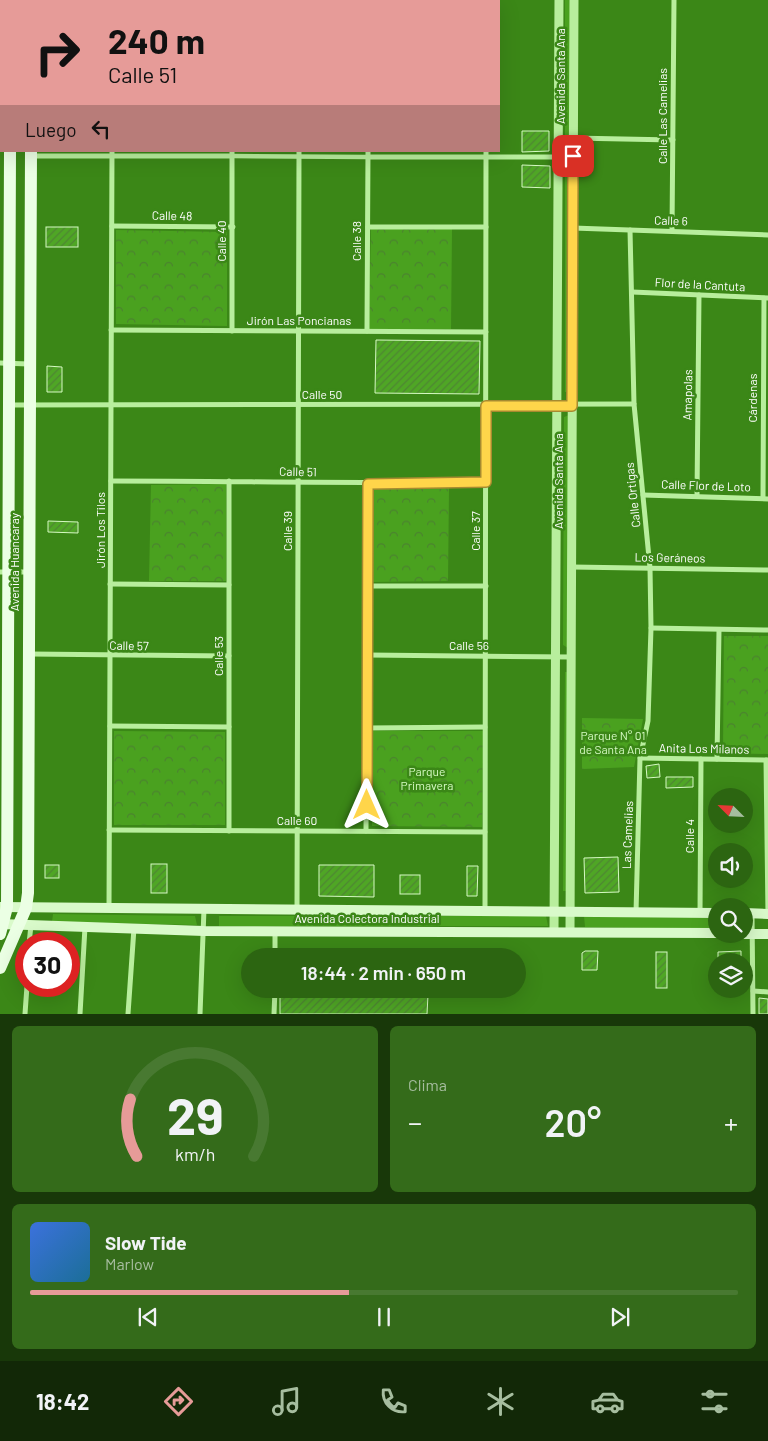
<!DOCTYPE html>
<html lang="es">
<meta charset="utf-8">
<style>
:root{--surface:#2c6511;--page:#346b1a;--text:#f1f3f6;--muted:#a6bd9f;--line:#487931;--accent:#e69b98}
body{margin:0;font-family:Barlow,sans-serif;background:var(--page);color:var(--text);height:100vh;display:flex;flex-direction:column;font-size:19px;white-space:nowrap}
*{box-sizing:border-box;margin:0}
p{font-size:16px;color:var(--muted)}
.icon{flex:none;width:28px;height:28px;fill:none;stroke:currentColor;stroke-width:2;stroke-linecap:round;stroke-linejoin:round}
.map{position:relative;height:1014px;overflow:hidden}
.sheet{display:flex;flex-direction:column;gap:12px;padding:12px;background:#183809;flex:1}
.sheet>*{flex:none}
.guide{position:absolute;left:0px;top:0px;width:500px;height:152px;box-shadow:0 5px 20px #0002;background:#e69b98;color:#111;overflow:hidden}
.needle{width:32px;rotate:294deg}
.tools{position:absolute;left:708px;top:788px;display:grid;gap:10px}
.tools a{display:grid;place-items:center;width:45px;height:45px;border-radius:50%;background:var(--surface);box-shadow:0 5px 20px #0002;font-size:25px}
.speed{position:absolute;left:15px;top:932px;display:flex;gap:10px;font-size:25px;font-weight:700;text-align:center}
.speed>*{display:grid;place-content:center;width:65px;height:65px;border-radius:50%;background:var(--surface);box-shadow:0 5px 20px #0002;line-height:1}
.speed .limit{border:8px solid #d22;background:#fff;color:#111}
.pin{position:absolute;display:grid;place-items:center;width:42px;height:42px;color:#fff;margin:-21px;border-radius:10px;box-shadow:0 2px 8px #0006}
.me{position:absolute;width:55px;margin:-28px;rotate:0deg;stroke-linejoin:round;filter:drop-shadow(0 0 4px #0008)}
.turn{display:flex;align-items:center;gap:18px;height:105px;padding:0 25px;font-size:22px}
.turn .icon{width:65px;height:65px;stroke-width:2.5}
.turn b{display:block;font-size:35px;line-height:42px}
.then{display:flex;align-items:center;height:48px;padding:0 25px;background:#0003;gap:10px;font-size:19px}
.big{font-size:38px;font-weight:600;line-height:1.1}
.sheet .card{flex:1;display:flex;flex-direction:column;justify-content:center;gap:8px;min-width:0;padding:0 18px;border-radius:8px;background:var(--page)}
.sheet .dial{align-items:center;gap:0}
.dial svg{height:130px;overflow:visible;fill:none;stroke:var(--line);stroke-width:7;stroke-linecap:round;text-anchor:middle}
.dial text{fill:var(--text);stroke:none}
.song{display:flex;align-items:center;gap:15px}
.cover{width:60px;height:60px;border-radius:8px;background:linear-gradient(135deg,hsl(220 70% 55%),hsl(200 70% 35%))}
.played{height:5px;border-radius:2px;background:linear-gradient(90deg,var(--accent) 45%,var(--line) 45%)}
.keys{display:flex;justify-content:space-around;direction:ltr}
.heat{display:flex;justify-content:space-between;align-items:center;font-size:28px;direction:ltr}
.sheet .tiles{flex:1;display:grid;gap:12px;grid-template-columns:1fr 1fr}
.card:last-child{grid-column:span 2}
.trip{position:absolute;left:241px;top:948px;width:285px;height:50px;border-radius:25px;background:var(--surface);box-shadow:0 5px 20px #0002;font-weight:600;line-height:50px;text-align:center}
.tabs{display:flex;height:80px;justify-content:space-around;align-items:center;background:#122807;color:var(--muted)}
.tabs .icon{width:35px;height:35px}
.tabs .selected{color:var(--accent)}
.tabs b{font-size:22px;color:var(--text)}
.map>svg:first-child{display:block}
</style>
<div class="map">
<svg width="768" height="1014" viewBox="0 0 768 1014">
<defs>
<pattern id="park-crowns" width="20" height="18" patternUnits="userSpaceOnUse" patternTransform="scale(1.25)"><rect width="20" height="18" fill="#4aa11f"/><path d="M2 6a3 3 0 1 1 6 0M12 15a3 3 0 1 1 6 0" fill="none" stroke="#4b832f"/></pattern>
<pattern id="building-hatch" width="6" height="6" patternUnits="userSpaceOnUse" patternTransform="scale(1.25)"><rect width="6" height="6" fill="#4fa625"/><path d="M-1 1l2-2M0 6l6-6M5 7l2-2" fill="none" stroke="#4e8633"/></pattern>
</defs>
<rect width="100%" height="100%" fill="#3b8717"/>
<g fill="#4aa11f">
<polygon points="565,0 572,0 568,392 565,392"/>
<polygon points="569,415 568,648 563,645 564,417"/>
<polygon points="565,672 568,672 569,891 563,891"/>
<polygon points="53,914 195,916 197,925 52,922"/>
<polygon points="219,916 546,916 548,926 219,926"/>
<polygon points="584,916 716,917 716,929 585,927"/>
</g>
<g fill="url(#park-crowns)">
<polygon points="371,227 452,228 451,329 369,329"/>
<polygon points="116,230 227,232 227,326 116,324"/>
<polygon points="226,484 226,581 149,581 151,485"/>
<polygon points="372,487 449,487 448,581 371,582"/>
<polygon points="724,636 768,636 768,754 723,753"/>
<polygon points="582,718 643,719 634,767 582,769"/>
<polygon points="114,731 225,732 225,825 114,825"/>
<polygon points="372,731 483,731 482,827 372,826"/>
</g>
<g fill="url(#building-hatch)" stroke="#d6fac3">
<polygon points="522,131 549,131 549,151 522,152"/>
<polygon points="522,165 550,166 550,188 522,187"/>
<rect x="46" y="227" width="32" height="20"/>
<polygon points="376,340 480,341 479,394 375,393"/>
<polygon points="47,366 62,367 62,392 47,392"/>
<polygon points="48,521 78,522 78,533 48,532"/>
<polygon points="659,764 660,777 647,778 646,766"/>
<polygon points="666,777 693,777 693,787 666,788"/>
<polygon points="618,857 619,892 585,893 584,858"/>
<rect x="151" y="864" width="16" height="29"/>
<rect x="45" y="865" width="14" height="13"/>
<polygon points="319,865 374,865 374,897 319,896"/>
<polygon points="467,866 478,866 477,896 467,896"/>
<rect x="400" y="875" width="20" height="19"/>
<polygon points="585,951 598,951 597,970 582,970 582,953"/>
<polygon points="741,951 741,961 718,961 718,952"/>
<rect x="656" y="952" width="11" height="36"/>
<polygon points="280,994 428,995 427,1014 280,1014"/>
<polygon points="759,998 768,999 768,1014 759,1014"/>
</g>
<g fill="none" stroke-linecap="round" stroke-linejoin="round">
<polyline stroke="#b8ee9d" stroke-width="4.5" points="232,156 368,157"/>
<g stroke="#b8ee9d" stroke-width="5">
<polyline points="113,1 113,0"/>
<polyline points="232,1 233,0"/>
<polyline points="300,1 300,0"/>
<polyline points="369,1 369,0"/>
<polyline points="486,1 486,0"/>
<polyline points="0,46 1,46"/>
<polyline points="573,138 673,140"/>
<polyline points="232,151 232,331"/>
<polyline points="31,156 232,156"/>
<polyline points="368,157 559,157"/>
<polyline points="112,226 233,227"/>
<polyline points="368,227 486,227"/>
<polyline points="573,228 768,235"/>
<polyline points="630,230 634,404 650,568 651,628 648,721 640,758 636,913"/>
<polyline points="672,231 674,0"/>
<polyline points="632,292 768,298"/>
<polyline points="111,330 486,332"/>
<polyline points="367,331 368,151"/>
<polyline points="0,363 29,364"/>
<polyline points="10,405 634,404"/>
<path d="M111,481C236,481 361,484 486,482"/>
<polyline points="643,495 768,499"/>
<polyline points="697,495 699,295"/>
<polyline points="763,498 764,298"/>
<polyline points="572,567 768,570"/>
<polyline points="0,572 29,572"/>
<polyline points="110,584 229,585"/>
<polyline points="368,586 486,586"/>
<polyline points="651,628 768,630"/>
<polyline points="30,654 229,656"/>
<polyline points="368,655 571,657"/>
<polyline points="110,726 229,727"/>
<polyline points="367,728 485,727"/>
<polyline points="640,758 768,760"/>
<polyline points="717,759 719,630"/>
<polyline points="766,760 768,914"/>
<polyline points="109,830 485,832"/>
<polyline points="229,831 229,481"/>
<polyline points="366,831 368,484"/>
<polyline points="109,908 112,151"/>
<polyline points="297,909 299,151"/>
<polyline points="485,911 486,151"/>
<polyline points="700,913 701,759"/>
<polyline points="752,914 753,1014"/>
<polyline points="29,944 31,925"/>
<polyline points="275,956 275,932"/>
<polyline points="753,991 768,992"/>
<polyline points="25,1014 27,986"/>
<polyline points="80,1014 85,927"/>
<polyline points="128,1014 134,928"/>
<polyline points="200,1014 204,909"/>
<polyline points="274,1014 275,989"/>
</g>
<g stroke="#b8ee9d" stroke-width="9">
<polyline points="554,932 559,0"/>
<polyline points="570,932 574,0"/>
</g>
<g stroke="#d9faca" stroke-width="10">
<polyline points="0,907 716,913"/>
<polyline points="744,913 768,914"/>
<polyline points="0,924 204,931 716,933"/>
<polyline points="744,934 768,934"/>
</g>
<g stroke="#ebffe4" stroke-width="12">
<polyline points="11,1 11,0"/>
<polyline points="31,1 31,0"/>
<polyline points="0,934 7,907 10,151"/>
<polyline points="0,968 26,908 28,893 31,151"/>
</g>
</g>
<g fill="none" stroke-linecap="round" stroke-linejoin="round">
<defs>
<polyline id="route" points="367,805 368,484 486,482 486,406 572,406 573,156"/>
</defs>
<use href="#route" stroke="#a68a30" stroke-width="12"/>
<use href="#route" stroke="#ffd54a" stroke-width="9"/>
</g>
<g text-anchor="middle" stroke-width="5" stroke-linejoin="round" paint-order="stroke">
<g font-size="12" fill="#fff" stroke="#3b8717">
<text transform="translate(561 76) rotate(-90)" y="4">Avenida Santa Ana</text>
<text transform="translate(663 116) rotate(-90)" y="4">Calle Las Camelias</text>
<text transform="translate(172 216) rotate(1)" y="4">Calle 48</text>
<text transform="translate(671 221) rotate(2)" y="4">Calle 6</text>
<text transform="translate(222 241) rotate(-90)" y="4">Calle 40</text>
<text transform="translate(357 241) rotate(-90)" y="4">Calle 38</text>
<text transform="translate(700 285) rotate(3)" y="4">Flor de la Cantuta</text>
<text x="299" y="325">Jirón Las Poncianas</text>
<text x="322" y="399">Calle 50</text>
<text transform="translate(688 395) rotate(-89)" y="4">Amapolas</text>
<text transform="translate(753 398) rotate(-90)" y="4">Cárdenas</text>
<text transform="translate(298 472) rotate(1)" y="4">Calle 51</text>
<text transform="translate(559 481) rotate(-90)" y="4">Avenida Santa Ana</text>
<text transform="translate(706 486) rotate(2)" y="4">Calle Flor de Loto</text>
<text transform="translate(633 495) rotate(-96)" y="4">Calle Ortigas</text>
<text transform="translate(101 530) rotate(-90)" y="4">Jirón Los Tilos</text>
<text transform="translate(288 531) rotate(-90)" y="4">Calle 39</text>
<text transform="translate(476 531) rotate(-90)" y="4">Calle 37</text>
<text transform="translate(670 558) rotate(1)" y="4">Los Geráneos</text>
<text transform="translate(15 562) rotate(-90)" y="4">Avenida Huancaray</text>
<text transform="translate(129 646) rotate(1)" y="4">Calle 57</text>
<text x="469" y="650">Calle 56</text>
<text transform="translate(219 656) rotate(-90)" y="4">Calle 53</text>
<text transform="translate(704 749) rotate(1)" y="4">Anita Los Milanos</text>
<text x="297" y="825">Calle 60</text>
<text transform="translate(628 835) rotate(-88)" y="4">Las Camelias</text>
<text transform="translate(690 836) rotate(-90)" y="4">Calle 4</text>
<text x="367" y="923">Avenida Colectora Industrial</text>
</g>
<g font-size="12" fill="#d6fac3" stroke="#3b8717">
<text x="613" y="740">Parque N° 01<tspan x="613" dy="14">de Santa Ana</tspan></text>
<text x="427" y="776">Parque<tspan x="427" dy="14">Primavera</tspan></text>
</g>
</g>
</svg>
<div class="tools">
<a><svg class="needle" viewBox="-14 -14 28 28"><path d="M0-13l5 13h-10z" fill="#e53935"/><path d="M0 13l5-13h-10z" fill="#a6bd9f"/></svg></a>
<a><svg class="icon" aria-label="sound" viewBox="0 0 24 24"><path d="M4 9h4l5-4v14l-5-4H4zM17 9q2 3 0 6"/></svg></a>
<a><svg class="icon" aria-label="search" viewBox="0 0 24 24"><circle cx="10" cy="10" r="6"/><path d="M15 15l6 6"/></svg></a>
<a><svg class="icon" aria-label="layers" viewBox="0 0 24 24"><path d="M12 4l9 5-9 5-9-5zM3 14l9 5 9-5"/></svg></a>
</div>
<div class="speed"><div class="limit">30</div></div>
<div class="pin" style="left:573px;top:156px;background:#d93025"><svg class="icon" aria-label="arrive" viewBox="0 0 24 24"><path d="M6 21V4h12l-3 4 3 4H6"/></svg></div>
<svg class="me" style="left:367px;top:805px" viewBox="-20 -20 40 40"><path d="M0-17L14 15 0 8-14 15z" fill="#ffd54a" stroke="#fff" stroke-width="4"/></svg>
<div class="trip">18:44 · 2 min · 650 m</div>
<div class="guide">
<div class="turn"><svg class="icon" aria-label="right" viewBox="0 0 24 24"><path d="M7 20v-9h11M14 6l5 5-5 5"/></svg><div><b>240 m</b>Calle 51</div></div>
<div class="then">Luego<svg class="icon" aria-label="left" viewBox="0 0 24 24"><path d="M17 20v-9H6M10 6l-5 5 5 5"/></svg></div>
</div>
</div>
<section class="sheet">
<div class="tiles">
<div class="card dial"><svg viewBox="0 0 100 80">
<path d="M14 69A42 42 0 1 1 86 69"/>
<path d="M14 69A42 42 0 0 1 10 34" stroke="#e69b98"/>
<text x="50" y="56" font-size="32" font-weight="700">29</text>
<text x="50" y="72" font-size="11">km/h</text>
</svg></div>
<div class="card"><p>Clima</p>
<div class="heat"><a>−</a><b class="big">20°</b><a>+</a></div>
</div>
<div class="card">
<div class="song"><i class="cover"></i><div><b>Slow Tide</b><p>Marlow</p></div></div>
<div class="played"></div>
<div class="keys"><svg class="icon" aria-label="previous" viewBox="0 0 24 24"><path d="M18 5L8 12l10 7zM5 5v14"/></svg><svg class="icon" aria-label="pause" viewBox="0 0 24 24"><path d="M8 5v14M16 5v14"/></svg><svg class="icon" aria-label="next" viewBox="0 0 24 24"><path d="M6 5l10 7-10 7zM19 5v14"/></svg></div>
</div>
</div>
</section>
<nav class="tabs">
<b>18:42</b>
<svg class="icon selected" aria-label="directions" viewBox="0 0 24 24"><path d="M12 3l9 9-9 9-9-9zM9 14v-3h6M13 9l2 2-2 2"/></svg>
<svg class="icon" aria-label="music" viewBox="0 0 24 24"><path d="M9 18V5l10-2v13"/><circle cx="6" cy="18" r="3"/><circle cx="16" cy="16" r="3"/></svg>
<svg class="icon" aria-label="phone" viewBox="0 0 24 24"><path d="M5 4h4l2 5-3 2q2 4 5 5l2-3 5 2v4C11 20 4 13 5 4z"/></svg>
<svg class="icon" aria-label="climate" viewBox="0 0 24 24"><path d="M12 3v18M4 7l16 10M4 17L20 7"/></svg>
<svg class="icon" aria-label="car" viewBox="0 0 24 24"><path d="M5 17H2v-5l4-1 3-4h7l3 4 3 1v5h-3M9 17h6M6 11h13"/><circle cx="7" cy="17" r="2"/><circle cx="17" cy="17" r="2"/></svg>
<svg class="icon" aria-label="filters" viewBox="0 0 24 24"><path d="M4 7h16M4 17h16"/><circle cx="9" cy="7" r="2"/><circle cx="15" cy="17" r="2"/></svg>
</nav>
